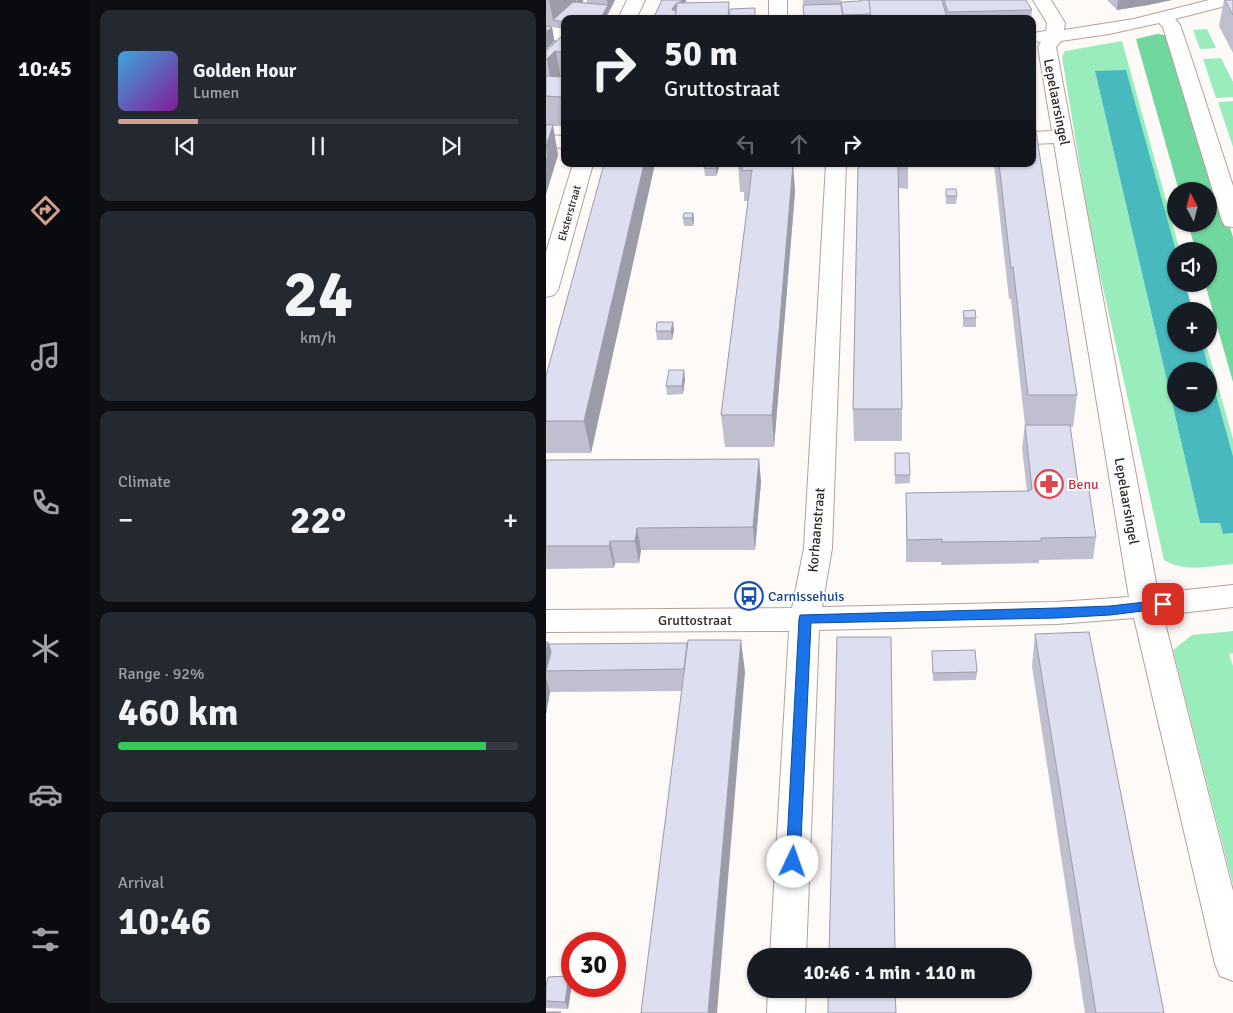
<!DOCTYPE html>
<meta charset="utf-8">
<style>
:root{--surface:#171b24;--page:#242831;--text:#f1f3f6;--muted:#9ea1a6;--line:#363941;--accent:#cda18d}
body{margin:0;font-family:Signika,sans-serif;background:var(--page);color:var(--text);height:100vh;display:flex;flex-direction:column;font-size:19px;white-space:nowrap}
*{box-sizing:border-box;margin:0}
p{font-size:16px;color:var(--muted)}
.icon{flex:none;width:28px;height:28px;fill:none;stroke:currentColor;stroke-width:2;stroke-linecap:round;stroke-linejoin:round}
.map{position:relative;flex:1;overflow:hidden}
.panel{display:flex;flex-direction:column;gap:10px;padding:10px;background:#0d0f14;width:456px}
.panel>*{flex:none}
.guide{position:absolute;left:15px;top:15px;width:475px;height:152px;border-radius:10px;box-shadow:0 1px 4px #0004;background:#171b24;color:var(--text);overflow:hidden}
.needle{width:32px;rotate:353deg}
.fabs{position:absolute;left:621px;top:182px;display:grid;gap:10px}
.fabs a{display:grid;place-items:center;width:50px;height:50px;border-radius:50%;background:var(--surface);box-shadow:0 1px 4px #0004;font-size:25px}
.speed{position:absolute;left:15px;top:932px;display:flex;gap:10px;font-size:25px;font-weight:700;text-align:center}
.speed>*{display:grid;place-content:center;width:65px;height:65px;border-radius:50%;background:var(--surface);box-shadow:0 1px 4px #0004;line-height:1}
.speed .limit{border:8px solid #d22;background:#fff;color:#111}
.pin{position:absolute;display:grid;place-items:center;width:42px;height:42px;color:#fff;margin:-21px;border-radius:10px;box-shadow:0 2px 8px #0006}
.me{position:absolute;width:55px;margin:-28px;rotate:3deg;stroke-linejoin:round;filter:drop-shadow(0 0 4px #0008)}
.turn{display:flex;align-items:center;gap:18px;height:105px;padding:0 20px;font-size:22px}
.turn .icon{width:65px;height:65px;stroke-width:2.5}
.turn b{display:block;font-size:35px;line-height:42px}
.lanes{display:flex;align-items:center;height:48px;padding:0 20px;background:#0003;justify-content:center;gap:25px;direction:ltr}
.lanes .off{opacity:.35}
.big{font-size:38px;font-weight:700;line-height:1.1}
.panel .card{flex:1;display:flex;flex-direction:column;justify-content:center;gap:8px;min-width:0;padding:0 18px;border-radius:10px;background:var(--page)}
.panel .dial{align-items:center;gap:0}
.dial b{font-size:65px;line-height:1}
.song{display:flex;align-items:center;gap:15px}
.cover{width:60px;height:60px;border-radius:8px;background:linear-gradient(135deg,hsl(200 70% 55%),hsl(290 70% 35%))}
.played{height:5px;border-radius:2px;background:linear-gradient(90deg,var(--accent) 20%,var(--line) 20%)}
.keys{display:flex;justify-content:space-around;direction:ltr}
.heat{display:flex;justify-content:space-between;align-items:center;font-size:28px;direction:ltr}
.charge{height:8px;border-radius:4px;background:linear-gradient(90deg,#34c759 92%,var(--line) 0)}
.trip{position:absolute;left:201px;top:948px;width:285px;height:50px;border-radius:25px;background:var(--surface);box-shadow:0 1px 4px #0004;font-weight:700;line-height:50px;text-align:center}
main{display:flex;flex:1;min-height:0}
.tabs{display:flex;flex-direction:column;width:90px;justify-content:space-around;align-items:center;background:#090b0e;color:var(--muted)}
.tabs .icon{width:35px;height:35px}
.tabs .active{color:var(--accent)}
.tabs b{font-size:22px;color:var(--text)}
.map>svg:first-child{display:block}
</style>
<main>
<nav class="tabs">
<b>10:45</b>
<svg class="icon active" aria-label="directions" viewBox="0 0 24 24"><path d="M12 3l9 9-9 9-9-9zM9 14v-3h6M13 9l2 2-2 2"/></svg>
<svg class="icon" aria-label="music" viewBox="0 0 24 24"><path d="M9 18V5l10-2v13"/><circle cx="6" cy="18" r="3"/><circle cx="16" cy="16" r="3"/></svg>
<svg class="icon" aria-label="phone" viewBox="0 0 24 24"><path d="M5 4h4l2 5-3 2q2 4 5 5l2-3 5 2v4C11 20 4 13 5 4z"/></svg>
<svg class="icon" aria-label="climate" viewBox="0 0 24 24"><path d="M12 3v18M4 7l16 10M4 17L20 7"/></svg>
<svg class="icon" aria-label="car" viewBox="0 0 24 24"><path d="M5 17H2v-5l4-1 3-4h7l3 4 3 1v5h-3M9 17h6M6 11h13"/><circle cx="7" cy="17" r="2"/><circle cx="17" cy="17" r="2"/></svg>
<svg class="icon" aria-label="filters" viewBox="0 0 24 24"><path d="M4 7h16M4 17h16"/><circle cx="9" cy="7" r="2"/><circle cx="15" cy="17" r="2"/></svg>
</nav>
<section class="panel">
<div class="card">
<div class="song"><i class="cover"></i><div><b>Golden Hour</b><p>Lumen</p></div></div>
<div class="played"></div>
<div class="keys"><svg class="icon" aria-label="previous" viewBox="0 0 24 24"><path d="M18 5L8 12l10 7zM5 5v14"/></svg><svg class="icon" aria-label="pause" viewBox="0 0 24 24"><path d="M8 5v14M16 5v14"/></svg><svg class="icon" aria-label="next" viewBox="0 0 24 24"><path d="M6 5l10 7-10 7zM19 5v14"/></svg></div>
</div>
<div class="card dial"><b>24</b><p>km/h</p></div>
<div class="card"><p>Climate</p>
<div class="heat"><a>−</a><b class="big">22°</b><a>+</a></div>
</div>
<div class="card"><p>Range · 92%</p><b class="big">460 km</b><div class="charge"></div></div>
<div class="card"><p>Arrival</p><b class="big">10:46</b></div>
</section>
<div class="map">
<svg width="687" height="1013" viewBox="0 0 687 1013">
<rect width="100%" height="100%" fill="#fefaf7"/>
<g fill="#99edbd">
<polygon points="661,29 670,48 654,49 647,30"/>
<path d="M576,41L634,251H630L549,71L654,523H674L677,534L687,533V564C663,566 639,573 618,560L545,234L516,57L519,51Z"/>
<polygon points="675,58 687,82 687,97 670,98 657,59"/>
<polygon points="687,101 687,147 672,102"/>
<polygon points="656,344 660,344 687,439 687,456"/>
<polygon points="687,631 687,653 683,654 687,666 687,885 627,650 646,635"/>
</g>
<polygon fill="#70d79f" points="611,34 621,35 687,237 687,382 659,284 662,284 662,251 650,251 642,224 662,224 662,191 633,191 590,39"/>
<path fill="#48b9bf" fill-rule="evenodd" d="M580,70L630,251V284H639L647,311H630V344H656L687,456V533L677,534L674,523H654L549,71ZM630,371H662V404H630Z"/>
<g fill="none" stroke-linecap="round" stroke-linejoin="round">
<defs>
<g id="minor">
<polygon points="81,0 99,0 90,19 72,19"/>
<rect x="223" y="0" width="18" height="19"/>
<polygon points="487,0 505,0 519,23 518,30 588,19 663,0 687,0 687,4 629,19 634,25 644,54 687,186 687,227 679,226 676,221 617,27 613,23 563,34 515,41 510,47 612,593 687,585 687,607 617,615 687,891 687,981 674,976 669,964 588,618 511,624 273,630 260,956 224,956 243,631 0,632 0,610 246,608 258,548 280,164 300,164 286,548 276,607 511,602 583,597 508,143 486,144 486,132 506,131 492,47 495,42 486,41 486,33 500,31 501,23"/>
<polygon points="0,135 19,136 19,148 0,147"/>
<polygon points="27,164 47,164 12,290 8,295 0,297 0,252"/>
<polygon points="222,989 260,989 259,1013 221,1013"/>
</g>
</defs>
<use href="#minor" stroke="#b6a197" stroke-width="2"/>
<use href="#minor" fill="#fff" fill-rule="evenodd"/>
</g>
<g fill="#bfbfcf">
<polygon points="0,0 37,0 37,2 41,3 41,0 69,0 59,19 19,19 19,29 6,27 8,41 10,41 19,33 19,126 7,126 12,155 0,194"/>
<polygon points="257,0 295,0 296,8 314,1 314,0 480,0 486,10 485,19 258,19"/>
<polygon points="561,0 626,0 602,5 571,10"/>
<polygon points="678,0 687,0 687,53 673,26"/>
<polygon points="159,164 173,164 173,168 170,176 159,176 158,168"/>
<polygon points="192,164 247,164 249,192 228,447 179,447 175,415 202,201 198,201 198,192 194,192"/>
<polygon points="312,164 362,164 362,189 352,188 356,409 356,441 308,441 307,409"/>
<polygon points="448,164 486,164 531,395 527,427 524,427 533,490 550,537 547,559 493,560 493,563 395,565 395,562 360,562 360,493 481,491 476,448 479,425 465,299 463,299"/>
<polygon points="108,168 45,453 0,453 0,376"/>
<polygon points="400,189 411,196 410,204 400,204"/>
<polygon points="147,213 148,221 147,226 138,226 137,218"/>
<polygon points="417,311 430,318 430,327 417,327"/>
<polygon points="128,330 126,340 111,340 110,331"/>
<polygon points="139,379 137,394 121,395 120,386"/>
<polygon points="349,453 364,475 364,483 349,484"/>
<polygon points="213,459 215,482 209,550 95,550 93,563 69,563 68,568 0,569 0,460"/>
<polygon points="489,634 618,1013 539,1013 486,666"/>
<polygon points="0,642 2,642 3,644 199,672 135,691 4,692 0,714"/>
<polygon points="386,651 431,672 430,680 387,681"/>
<polygon points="26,984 22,1009 0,1008 0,986"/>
</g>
<g fill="#9b9ba9">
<polygon points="3,0 30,0 31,7 7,20"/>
<polygon points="31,0 37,0 37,2 32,7"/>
<polygon points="61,0 69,0 63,12"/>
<polygon points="136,0 140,0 140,1 136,10 126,10 128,6"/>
<polygon points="572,0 626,0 602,5 571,10"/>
<polygon points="62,5 63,12 59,19 54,19"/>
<polygon points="6,27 15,80 6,89 1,60 0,60 0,32"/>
<polygon points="19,90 19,109 16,97"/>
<polygon points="7,125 12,155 0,194 0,160 1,156 0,146"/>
<polygon points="98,164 107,164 108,168 45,453 38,421"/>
<polygon points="171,164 173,164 173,168 170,176 170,168"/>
<polygon points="247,164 249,192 228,447 226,415"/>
<polygon points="147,213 148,221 147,226 146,218"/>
<polygon points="127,322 128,330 126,340 125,331"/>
<polygon points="138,370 139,379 137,394 136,386"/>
<polygon points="213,459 215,482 209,550 207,527"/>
<polygon points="91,528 95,550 93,563 89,541"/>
<polygon points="64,541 69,563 68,568 63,546"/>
<polygon points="195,640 199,672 171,1013 162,1013"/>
<polygon points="2,642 10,671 0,670 0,651"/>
<polygon points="0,677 4,692 0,714"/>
<polygon points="23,976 26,984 22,1009 19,1002"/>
</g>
<g fill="#dedef1" stroke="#9b9ba9">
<polygon points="116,0 136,0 135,2 131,3 128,6 126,10 130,10 129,19 107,19"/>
<polygon points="315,0 323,0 325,14 297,15 295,2 315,1"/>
<polygon points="323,0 396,0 401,18 325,19"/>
<polygon points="398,0 480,0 486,10 402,12"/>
<polygon points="679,0 687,0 687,15"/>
<polygon points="27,2 62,5 54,19 19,19 19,22 7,20"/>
<polygon points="183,2 182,18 129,19 131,3"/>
<polygon points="295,4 297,19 258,19 257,5"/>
<polygon points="209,8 209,19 183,19 184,9"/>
<polygon points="0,26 6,27 0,32"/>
<polygon points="19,33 19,53 9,51 0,60 0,51"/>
<polygon points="8,41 10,41 0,51 0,49"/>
<polygon points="0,76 19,77 19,90 16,97 0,96"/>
<polygon points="0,125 7,125 0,146"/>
<polygon points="486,125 489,125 531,395 482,395 467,267 465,268 453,164 486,164"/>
<polygon points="58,164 98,164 38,421 0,421 0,376"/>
<polygon points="159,164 171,164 170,168 158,168"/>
<polygon points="197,164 247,164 226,415 175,415 206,170 196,171"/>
<polygon points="312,164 352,164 356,409 307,409"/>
<polygon points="400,189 410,189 411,196 400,196"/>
<polygon points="138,213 147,213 146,218 137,218"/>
<polygon points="429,310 430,318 418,318 417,311"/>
<polygon points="111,322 127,322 125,331 110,331"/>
<polygon points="123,370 138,370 136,386 120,386"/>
<polygon points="479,425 524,425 533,490 543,490 550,537 495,538 495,541 396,542 396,539 361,540 360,493 483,491 486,489"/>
<polygon points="349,453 363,453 364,475 349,475"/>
<polygon points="213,459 207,527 91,528 89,541 64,541 63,546 0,546 0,460"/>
<polygon points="543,632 618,1013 550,1013 489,634"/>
<polygon points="291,637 345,637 349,956 283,956"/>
<polygon points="142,640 195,640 162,1013 95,1013"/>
<polygon points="0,642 2,642 0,651"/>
<polygon points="141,643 138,669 0,671 5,652 3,644"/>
<polygon points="429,650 431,672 387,673 386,651"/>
<polygon points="23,976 19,1002 0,1001 0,986 2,977"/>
<polygon points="282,989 349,989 350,1013 282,1013"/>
<polygon points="0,1012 15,1012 0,1013"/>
</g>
<polygon fill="#1a73e8" stroke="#114b97" points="617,600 621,601 623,604 621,608 564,615 511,618 265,623 254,862 252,867 247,869 242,867 240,862 253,619 254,615 511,608 564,606"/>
<defs>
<symbol id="pharmacy-ring" viewBox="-11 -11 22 22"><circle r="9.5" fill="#fff" stroke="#e0444e" stroke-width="1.5"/><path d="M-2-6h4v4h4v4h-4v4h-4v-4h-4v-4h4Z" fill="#e0444e"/></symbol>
<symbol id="bus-ring" viewBox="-11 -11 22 22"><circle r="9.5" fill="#fff" stroke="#1a4fb4" stroke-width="1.5"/><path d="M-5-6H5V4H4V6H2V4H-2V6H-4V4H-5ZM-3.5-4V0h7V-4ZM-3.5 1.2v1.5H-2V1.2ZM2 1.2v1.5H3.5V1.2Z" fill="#1a4fb4"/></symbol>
</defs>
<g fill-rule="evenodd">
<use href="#pharmacy-ring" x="487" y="468" width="32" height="32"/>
<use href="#bus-ring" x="187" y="580" width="32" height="32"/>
</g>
<g text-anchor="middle" stroke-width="4" stroke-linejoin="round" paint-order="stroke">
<g font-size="11" fill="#312925" stroke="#fff">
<text transform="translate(23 213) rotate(-74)" y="4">Eksterstraat</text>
</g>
<g font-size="14" fill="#312925" stroke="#fff">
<text transform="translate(511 102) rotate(79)" y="5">Lepelaarsingel</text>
<text transform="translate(581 501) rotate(80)" y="5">Lepelaarsingel</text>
<text transform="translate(270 530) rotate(-85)" y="5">Korhaanstraat</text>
<text x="149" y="625">Gruttostraat</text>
</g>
<g font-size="14" fill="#be3a42" stroke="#fff" text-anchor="start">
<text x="522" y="489">Benu</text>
</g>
<g font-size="14" fill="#164399" stroke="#fff" text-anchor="start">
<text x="222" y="601">Carnissehuis</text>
</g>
</g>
</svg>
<div class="fabs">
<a><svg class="needle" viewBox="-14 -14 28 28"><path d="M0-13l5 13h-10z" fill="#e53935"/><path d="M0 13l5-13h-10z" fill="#9ea1a6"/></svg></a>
<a><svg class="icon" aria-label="sound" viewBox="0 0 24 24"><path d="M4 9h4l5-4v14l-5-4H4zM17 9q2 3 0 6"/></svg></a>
<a>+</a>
<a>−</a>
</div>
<div class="speed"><div class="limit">30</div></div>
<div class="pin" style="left:617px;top:604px;background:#d93025"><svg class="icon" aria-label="arrive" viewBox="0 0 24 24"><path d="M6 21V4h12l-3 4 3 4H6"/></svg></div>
<svg class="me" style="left:247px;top:862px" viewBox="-20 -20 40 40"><circle r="19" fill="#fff"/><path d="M0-13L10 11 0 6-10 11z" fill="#1a73e8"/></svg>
<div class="trip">10:46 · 1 min · 110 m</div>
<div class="guide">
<div class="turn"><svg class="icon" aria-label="right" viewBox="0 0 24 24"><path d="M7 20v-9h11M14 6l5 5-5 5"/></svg><div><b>50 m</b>Gruttostraat</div></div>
<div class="lanes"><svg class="icon off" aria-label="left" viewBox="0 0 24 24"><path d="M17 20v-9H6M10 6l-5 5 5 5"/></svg><svg class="icon off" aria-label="ahead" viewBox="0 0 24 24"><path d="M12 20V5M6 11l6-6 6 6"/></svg><svg class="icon" aria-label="right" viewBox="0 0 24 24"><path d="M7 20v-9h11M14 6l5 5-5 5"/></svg></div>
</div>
</div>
</main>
